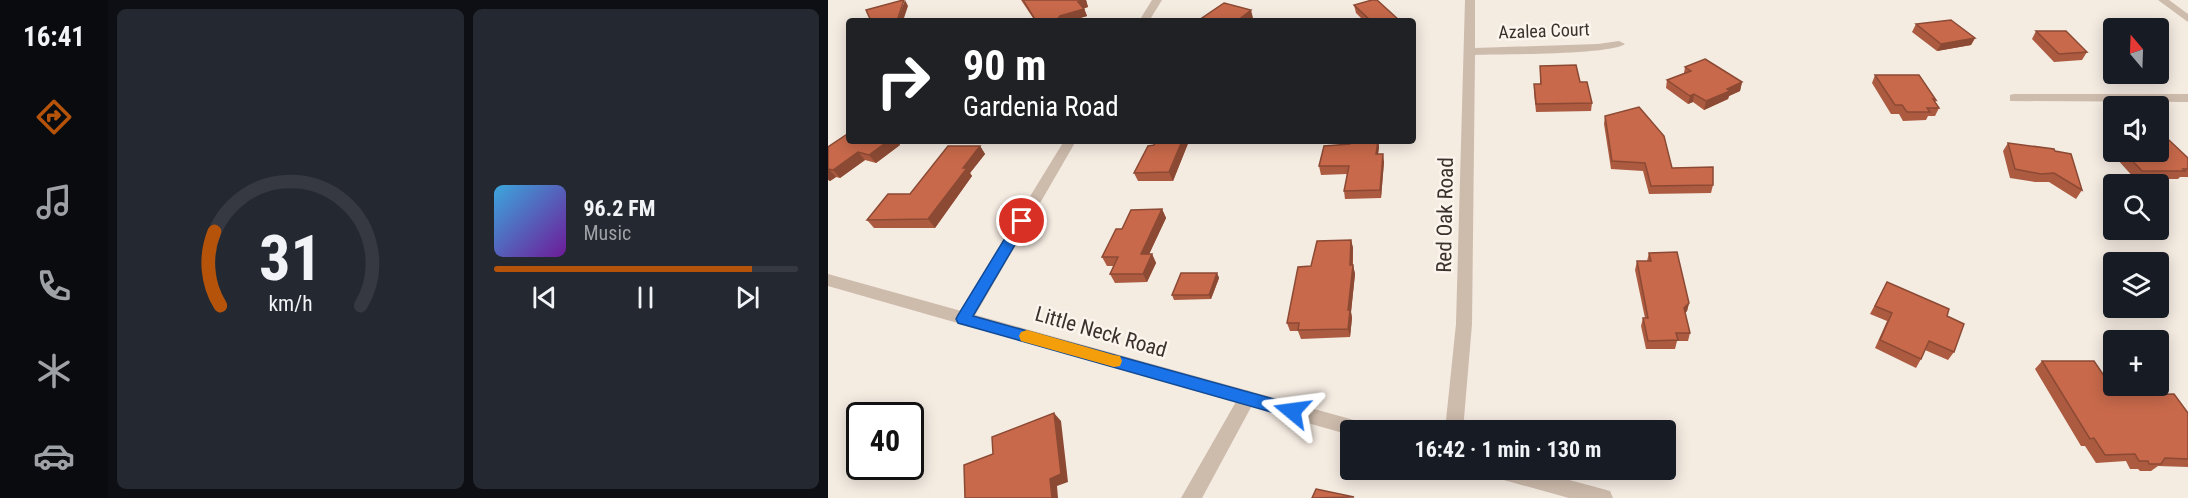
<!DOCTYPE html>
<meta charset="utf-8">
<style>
:root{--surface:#171b24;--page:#242831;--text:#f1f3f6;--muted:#9ea1a6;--line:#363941;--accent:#b45309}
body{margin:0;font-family:"Roboto Condensed",sans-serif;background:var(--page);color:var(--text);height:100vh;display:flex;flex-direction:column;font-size:22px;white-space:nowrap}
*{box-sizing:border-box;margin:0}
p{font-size:20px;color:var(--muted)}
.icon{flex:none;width:33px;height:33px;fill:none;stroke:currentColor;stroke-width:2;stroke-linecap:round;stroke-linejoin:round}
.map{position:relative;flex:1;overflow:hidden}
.details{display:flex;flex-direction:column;gap:9px;padding:9px;background:#0d0f14;width:720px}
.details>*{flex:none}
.hud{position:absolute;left:18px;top:18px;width:570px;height:126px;border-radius:6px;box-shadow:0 3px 15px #0003;background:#202124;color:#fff;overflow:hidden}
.needle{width:39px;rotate:341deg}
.controls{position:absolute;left:1275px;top:18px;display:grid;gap:12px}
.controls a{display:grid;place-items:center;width:66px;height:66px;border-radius:6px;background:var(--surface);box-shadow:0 3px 15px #0003;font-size:30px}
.speed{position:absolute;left:18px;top:402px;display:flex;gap:12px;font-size:30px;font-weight:700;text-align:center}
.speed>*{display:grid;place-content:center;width:78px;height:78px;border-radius:50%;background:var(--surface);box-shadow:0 3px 15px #0003;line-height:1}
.speed .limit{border:3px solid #111;border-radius:9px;background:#fff;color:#111}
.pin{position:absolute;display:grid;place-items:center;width:51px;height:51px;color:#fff;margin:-26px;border:3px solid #fff;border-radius:50%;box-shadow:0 2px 6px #0007}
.me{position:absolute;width:66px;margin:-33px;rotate:286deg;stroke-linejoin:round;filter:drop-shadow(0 0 4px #0008)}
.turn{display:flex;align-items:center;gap:21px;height:126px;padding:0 18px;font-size:27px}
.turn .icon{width:78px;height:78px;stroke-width:2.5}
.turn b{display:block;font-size:42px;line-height:51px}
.details .card{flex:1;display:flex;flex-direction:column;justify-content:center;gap:9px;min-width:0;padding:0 21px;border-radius:9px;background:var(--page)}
.details .dial{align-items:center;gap:0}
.dial svg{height:156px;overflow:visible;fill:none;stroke:var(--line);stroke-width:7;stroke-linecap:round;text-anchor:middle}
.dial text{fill:var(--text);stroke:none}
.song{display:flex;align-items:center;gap:18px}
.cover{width:72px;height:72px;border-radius:9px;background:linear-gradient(135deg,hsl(200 70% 55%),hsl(280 70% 35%))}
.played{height:6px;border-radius:3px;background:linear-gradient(90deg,var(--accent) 85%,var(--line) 85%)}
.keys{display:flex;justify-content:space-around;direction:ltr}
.details .tiles{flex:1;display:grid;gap:9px;grid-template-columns:repeat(2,1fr)}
.trip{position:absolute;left:512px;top:420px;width:336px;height:60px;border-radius:6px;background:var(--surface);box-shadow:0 3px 15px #0003;font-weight:700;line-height:60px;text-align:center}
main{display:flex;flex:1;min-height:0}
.tabs{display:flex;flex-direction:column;width:108px;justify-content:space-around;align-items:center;background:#090b0e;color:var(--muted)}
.tabs .icon{width:42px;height:42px}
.tabs .active{color:var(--accent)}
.tabs b{font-size:27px;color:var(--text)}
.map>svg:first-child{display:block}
</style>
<main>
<nav class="tabs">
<b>16:41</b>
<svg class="icon active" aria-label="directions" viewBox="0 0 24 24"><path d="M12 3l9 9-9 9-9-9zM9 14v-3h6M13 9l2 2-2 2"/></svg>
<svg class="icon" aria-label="music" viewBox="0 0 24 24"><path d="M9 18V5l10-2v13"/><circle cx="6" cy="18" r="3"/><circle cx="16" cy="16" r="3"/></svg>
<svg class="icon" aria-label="phone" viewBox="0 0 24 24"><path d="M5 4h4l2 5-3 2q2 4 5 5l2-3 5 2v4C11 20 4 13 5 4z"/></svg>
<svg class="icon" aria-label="climate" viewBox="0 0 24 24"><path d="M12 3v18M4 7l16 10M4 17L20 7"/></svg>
<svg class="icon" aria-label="car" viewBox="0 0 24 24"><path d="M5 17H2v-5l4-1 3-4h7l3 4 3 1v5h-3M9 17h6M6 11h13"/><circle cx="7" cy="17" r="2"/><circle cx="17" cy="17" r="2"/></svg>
</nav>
<section class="details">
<div class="tiles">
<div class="card dial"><svg viewBox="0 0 100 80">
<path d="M14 69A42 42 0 1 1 86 69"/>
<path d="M14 69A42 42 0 0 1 11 31" stroke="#b45309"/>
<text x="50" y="56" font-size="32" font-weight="700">31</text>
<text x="50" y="72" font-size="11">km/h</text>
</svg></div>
<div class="card">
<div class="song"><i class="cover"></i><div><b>96.2 FM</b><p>Music</p></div></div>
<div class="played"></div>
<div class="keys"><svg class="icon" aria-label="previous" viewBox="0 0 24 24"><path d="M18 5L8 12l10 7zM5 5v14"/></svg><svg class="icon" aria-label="pause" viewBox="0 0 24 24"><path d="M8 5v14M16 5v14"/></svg><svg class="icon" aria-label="next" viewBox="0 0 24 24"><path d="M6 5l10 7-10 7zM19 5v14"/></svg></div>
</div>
</div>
</section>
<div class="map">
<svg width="1360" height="498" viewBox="0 0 1360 498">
<rect width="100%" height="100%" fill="#f4ebe1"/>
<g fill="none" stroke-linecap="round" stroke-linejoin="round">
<g fill="#cdbbac" fill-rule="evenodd">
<polygon points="324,0 334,0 321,21 311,21"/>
<path d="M637,0H647V48L770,44L791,41L797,44C782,55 672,54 647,55L644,324L635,430H617L628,324Z"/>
<polygon points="1330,0 1341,0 1360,14 1360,22"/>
<polygon points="1186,94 1360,94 1360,102 1182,101 1182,95"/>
<polygon points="236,141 248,141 142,324 136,325 130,324 128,319 130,314"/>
<polygon points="419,390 425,393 428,398 374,498 353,498 413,393"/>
</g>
<g fill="#cdbbac" fill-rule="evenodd">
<polygon points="0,274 533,422 540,424 542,430 522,430 522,435 0,286"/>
<polygon points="662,470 704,470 775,489 782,491 785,498 741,498 672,479 665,476"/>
</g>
</g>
<g fill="#ac5a40">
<polygon points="193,0 258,0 260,7 256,8 259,16 242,21 207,21"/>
<polygon points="526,5 572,21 536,21 528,13"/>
<polygon points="1088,24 1147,38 1143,45 1109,51 1084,32"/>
<polygon points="1208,31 1259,52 1254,60 1226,62 1204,39"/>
<polygon points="712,66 752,82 764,103 763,111 708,112 706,92 706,84 712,84"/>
<polygon points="857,67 914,82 912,91 901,96 900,99 876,110 865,102 860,104 838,88 839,80 856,73"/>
<polygon points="1047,75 1108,100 1107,102 1111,108 1107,116 1100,116 1098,120 1075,121 1071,114 1063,114 1044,83"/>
<polygon points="777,116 844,168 885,185 883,193 821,194 815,171 783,169 776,124"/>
<polygon points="21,141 69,141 72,145 48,163 37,160 12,178 8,177 2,181 0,180 0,147"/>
<polygon points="328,141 361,141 345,181 310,181 306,173"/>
<polygon points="522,141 550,141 551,147 550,154 556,162 553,198 517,199 516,191 519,174 493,175 491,166 522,144"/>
<polygon points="1180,143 1227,151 1254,190 1248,199 1221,182 1207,182 1182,178 1175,151"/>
<polygon points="152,146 157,154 142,173 144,176 107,228 46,228 39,220 82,194"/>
<polygon points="1295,152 1330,152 1360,158 1360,177 1352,177 1350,179 1307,179 1289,159"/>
<polygon points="334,209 338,218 321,254 324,254 328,263 319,282 287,283 282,274 286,266 279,266 274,257 294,229"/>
<polygon points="523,240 525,248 525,265 527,274 523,312 524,318 522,337 473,339 470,331 462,331 459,323 483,266"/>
<polygon points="821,253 861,303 859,311 857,313 862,333 860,341 849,341 847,349 818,349 813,326 815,318 817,318 807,270 809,261 819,261"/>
<polygon points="389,273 391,278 383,299 346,300 344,295"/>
<polygon points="1059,282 1119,316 1126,352 1120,360 1097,350 1093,359 1088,368 1047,348 1059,321 1042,314"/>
<polygon points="1214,361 1289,395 1360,413 1360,467 1330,466 1323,471 1312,471 1310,469 1302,469 1298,461 1268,463 1257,446 1253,446 1207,369"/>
</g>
<g fill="#8c4a34">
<polygon points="77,0 80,6 75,21 69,21"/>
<polygon points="255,0 258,0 260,7 254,9 250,2"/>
<polygon points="256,9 259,16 242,21 228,21 232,16"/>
<polygon points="423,10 425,18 421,21 413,18"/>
<polygon points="1147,38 1143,45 1109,51 1113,44"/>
<polygon points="914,82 912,91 901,96 900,99 876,110 878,101 899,89"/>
<polygon points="866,94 865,102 860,104 862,96"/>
<polygon points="60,141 69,141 72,145 48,163 41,155"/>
<polygon points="354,141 361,141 345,181 341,172"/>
<polygon points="550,141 551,147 549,162 548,154"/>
<polygon points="152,146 157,154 142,173 144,176 107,228 100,219 135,168"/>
<polygon points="30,152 37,160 12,178 5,170"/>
<polygon points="555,154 556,162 553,198 552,190"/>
<polygon points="0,169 1,169 8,177 2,181 0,179"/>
<polygon points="334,209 338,218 317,263 313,254"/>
<polygon points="523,240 525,248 524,274 522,265"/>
<polygon points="324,254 328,263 319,282 315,274"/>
<polygon points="525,265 527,274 523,312 524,318 522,337 520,329 520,310"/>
<polygon points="389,273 391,278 383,299 381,295"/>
<polygon points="861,303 859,311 854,316 856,308"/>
<polygon points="226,413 233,421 240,482 229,486 230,498 224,498 222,479"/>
</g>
<g fill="#c8694b" stroke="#8c4a34" stroke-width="1.5">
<polygon points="75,0 76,0 69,21 43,21 38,10"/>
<polygon points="195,0 257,0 250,2 256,9 232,16 228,21 208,21"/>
<polygon points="544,0 549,0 572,21 543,21 526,5"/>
<polygon points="396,3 423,10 413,18 436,20 435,21 385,21 374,18"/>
<polygon points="1123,20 1147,38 1113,44 1088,24"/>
<polygon points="1208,31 1238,31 1259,52 1231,54"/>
<polygon points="877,59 914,82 899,89 902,91 878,101 866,94 862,96 839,80 863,71 857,67"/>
<polygon points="748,65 752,82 759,82 764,103 708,104 706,84 713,84 712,66"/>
<polygon points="1047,75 1091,75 1108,100 1105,99 1111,108 1099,108 1102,112 1079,112 1074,105 1067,105"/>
<polygon points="811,107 836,136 844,168 885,167 885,185 823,186 817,163 784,161 777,116"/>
<polygon points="21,133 21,141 60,141 41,155 30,152 5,170 0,169 0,147"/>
<polygon points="1330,137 1335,137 1341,140 1360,158 1360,169 1355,169 1357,171 1314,171 1296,152 1330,152"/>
<polygon points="328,141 354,141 341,172 306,173 320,146 326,145"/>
<polygon points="522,141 550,141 548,154 555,154 552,190 516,191 521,166 491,166 496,146 522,144"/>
<polygon points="1180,143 1226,149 1227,151 1243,154 1254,190 1226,173 1213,174 1187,169"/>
<polygon points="120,146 152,146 135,168 139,168 100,219 39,220 60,194 82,194"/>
<polygon points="334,209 313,254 324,254 315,274 282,274 290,257 274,257 288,229 294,229 303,210"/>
<polygon points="523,240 522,265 525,265 520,310 522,310 520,329 470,330 471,323 459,323 470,267 483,266 489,241"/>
<polygon points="849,252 861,303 856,308 862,333 848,333 850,340 820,341 815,318 820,318 809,261 823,261 821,253"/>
<polygon points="353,273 389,273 381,295 344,295"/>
<polygon points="1059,282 1121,309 1119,316 1136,324 1126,352 1101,341 1093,359 1052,340 1064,313 1047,306"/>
<polygon points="1214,361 1266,361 1289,395 1346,394 1360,413 1360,459 1337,458 1333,464 1321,464 1320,461 1311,461 1307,454 1277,455 1266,438 1262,439"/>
<polygon points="226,413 233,474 222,479 224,498 137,498 136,465 165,454 164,437"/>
<polygon points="488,489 526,497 484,498"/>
</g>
<polygon fill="#1a73e8" stroke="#114b97" stroke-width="1.5" points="194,216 201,221 145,316 464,404 470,406 473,411 470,416 464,418 130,323 128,319 130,315 190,217"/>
<polygon fill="#f59e0b" points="199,330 286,355 292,356 294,361 292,366 286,367 193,341 191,336 193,332"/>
<g text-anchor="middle" stroke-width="5" stroke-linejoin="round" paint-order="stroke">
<g font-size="18" fill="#3b302b" stroke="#fbf5ee">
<text transform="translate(716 31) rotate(-2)" y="6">Azalea Court</text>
</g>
<g font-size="21" fill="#3b302b" stroke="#fbf5ee">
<text transform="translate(617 215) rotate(-89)" y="7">Red Oak Road</text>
<text transform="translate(273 332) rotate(16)" y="7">Little Neck Road</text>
</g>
</g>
</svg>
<div class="controls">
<a><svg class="needle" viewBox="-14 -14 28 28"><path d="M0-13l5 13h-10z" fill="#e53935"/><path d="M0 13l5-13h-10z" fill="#9ea1a6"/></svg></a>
<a><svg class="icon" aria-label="sound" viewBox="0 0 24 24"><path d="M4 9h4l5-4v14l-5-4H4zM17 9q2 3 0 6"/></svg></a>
<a><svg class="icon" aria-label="search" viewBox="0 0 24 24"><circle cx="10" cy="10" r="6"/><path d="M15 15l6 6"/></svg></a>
<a><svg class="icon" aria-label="layers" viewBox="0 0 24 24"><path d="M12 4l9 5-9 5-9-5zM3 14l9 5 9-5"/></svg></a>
<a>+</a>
</div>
<div class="speed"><div class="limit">40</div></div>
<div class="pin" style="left:194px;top:221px;background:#d93025"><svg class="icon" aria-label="arrive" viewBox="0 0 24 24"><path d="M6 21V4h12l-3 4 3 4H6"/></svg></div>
<svg class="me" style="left:464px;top:411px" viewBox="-20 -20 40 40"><path d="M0-17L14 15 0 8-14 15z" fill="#1a73e8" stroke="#fff" stroke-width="4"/></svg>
<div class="trip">16:42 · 1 min · 130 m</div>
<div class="hud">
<div class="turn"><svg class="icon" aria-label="right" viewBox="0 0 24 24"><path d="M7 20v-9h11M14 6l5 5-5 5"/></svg><div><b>90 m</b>Gardenia Road</div></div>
</div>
</div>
</main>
